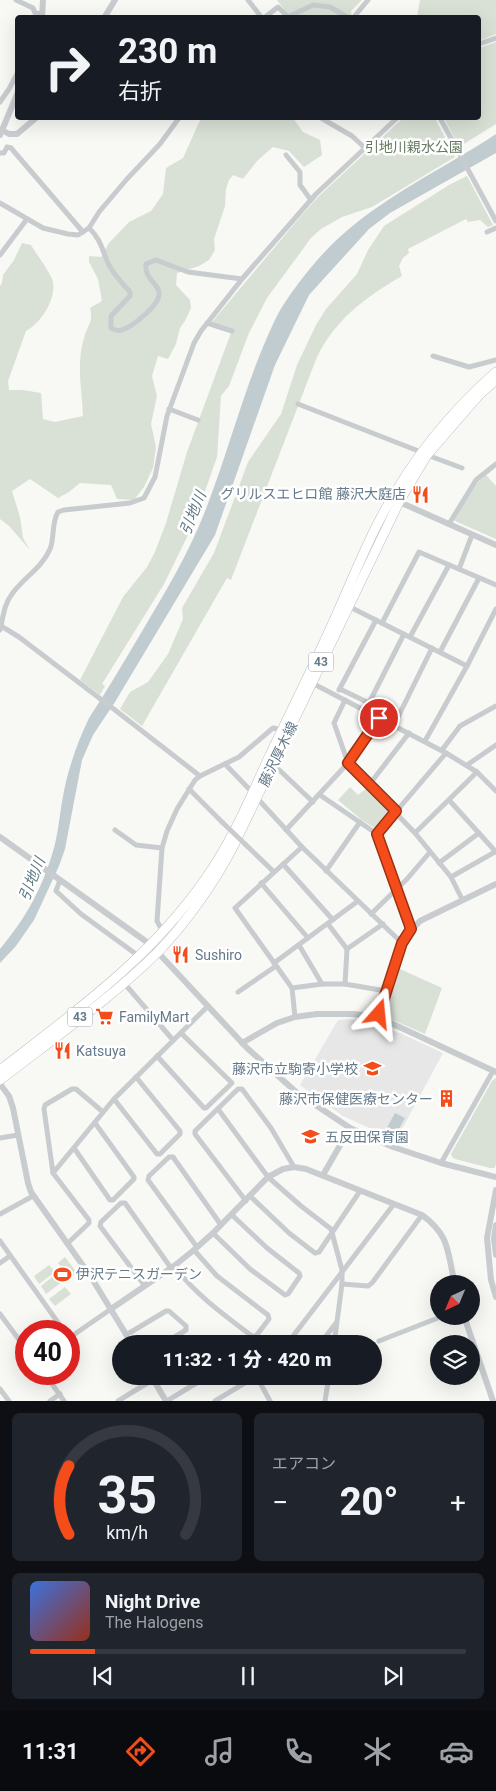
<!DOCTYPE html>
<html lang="ja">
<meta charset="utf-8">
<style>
:root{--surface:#171b24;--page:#20242c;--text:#f1f3f6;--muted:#9ea1a6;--line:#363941;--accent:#f44c1a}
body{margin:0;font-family:Roboto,"Noto Sans JP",sans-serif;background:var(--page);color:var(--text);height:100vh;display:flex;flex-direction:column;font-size:19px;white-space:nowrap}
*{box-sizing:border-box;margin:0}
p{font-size:16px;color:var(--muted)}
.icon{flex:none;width:28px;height:28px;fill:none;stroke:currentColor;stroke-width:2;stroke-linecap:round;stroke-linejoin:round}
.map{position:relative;height:1401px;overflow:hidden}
.sheet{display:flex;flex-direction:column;gap:12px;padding:12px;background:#0d0f14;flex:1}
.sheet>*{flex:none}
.hud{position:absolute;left:15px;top:15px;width:466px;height:105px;border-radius:5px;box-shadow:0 5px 20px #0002;background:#171b24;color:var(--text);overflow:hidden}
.needle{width:32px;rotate:224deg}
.fabs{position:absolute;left:430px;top:1275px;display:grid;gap:10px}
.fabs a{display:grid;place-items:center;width:50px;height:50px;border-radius:50%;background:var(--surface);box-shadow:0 5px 20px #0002;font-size:25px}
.speed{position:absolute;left:15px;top:1320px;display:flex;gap:10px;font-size:25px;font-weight:700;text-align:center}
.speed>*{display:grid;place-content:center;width:65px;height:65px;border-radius:50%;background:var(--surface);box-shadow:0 5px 20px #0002;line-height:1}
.speed .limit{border:8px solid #d22;background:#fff;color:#111}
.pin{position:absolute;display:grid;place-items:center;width:42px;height:42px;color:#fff;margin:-21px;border:2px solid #fff;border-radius:50%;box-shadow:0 1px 5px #0007}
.me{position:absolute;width:55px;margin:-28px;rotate:18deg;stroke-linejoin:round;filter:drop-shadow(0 0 4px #0008)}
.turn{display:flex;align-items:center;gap:18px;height:105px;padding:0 20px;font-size:22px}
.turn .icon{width:65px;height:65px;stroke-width:2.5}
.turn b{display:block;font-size:35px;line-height:42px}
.big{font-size:38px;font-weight:800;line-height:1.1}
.sheet .tile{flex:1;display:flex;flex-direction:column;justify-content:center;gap:8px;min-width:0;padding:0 18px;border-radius:8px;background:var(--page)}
.sheet .dial{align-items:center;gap:0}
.dial svg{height:130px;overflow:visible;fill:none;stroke:var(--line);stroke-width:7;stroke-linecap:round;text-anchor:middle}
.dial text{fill:var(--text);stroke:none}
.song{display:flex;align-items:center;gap:15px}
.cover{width:60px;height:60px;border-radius:8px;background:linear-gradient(135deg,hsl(220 70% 55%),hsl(10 70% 35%))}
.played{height:5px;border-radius:2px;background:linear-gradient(90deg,var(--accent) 15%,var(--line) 15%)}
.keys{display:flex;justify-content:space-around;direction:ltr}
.heat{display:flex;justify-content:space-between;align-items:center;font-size:28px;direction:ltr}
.sheet .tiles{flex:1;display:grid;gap:12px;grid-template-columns:1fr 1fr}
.tile:last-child{grid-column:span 2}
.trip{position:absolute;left:112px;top:1335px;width:270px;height:50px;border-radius:25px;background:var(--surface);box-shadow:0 5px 20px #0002;font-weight:800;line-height:50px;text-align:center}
.tab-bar{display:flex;height:80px;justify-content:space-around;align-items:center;background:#090b0e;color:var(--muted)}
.tab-bar .icon{width:35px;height:35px}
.tab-bar .active{color:var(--accent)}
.tab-bar b{font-size:22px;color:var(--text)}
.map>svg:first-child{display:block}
</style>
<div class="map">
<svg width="496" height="1401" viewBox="0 0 496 1401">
<rect width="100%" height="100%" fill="#f8f8f5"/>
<polygon fill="#e6e7e6" points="349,1019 380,1026 402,1034 443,1053 396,1140 343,1116 300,1085 338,1020"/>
<g fill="#d9e1d6">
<polygon points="277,0 362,0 351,11 352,18 290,17"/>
<polygon points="420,0 496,0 496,34 479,41 479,18 417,17"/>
<polygon points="496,42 496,124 459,147 444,118 479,118 479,48"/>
<path d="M201,118H271L273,120L293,118L303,132L320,140L322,155L304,167L289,151L273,147L257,161L243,179L233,175L229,180L226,189L225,206L214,239L215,250L209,260L199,266L177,273L176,285L190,300L191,308L185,321L180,328L176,344L168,359L158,356L152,376L157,396L151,424L156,447L153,468L144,487L134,500L117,499L111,485L80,483L69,492L58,498L30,479L12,491L20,517L23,538L30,550L9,526L0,519V286L2,283L3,275L14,260L22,243L31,245C35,252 52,275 53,282C56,300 41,323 26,331L8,381L9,390H23L41,393L43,419L55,422L83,416C82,390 76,364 84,338C87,325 94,322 90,308L102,301L98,279L89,262V256L101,257L109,243L129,222L151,211L163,194L166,168L183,158Z"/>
<polygon points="403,118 435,118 455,157 372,207 342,217 321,229 311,238 267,298 249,333 229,386 221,396 217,457 203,497 195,504 187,523 189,533 164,584 102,684 105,686 100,695 80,680 123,597 147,567 155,552 166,523 187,452 232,330 212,322 300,217 319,196"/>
<path d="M467,176L493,225L488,227L480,220L468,222L466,219L408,249L409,253L403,258L399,266L402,276C365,297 331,323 315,362L231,580L227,578L142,726L120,709L130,692L148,682L168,654L183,619L182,608L214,553L248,462L281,414L297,365L316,325L326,309L357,274L368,250L384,226L449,185Z"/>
<polygon points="486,475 496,486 496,539 455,521 454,519 476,484"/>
<polygon points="350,787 358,795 367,788 389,808 390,812 376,829 362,820 338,800"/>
<polygon points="400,969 442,988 425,1034 384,1016 382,1012"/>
<polygon points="496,1078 496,1165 494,1168 490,1168 455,1159 452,1157 451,1154 492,1081"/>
<polygon points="65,1257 77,1273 70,1278 58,1263"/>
<polygon points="49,1265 55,1272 39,1284 34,1276"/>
<polygon points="56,1274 62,1282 46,1294 41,1286"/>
<polygon points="65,1287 71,1294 55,1306 49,1299"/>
</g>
<g fill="#c1ccd1">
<path d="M496,134V153L390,213L369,229L309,295L275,365L215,535L115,702L93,735L82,760L65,849L59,866L34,920L16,946L0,963V949C26,918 43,887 54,848C59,829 60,810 64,791C69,766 78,741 89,718C108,689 126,658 144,628C166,591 188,554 204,514C229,451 245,383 274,322C283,302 305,274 320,257C368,203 437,173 496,134Z"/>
<polygon points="395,1113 405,1118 395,1136 385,1131"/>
</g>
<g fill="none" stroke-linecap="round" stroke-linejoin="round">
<defs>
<g id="primary">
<path d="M0,1070C80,1008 158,953 214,866C236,832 252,794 269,757C291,711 314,665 335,618C349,587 362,554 378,523C408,465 447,415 496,372"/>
<path d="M0,1080C53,1039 109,1000 157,953C185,924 213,885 232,849L399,502L427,455L480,394L496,380"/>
</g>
</defs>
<use href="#primary" stroke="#bbbfc3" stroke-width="10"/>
<g stroke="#c8cccf" stroke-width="5">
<polyline points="16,0 33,8 35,13 42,14"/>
<polyline points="248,0 262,18"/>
<polyline points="264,18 278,7 288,17 313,5 330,7 349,18"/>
<polyline points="353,18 368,0"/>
<polyline points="479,44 496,38"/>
<polyline points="0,102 9,89 18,72"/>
<polyline points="321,118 352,136 365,148"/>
<polyline points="440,118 496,221"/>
<polyline points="0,153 4,153 7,147 11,148 83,232"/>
<polyline points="286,155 300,172 300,185 311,200"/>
<polyline points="0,203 43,228 68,234 78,235 81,233 89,228 99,212 127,179 160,144 179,118"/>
<path d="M89,228C100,238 102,249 108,263C113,274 122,283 130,292V296L111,316V328C114,330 118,331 122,330C132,327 158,306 159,295C160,283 144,280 146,264L156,260L188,272L242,279"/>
<polyline points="487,232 496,228"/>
<polyline points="0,255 27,219"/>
<polyline points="207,323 232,331"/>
<polyline points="433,356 469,367 496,360"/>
<polyline points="298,404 421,452"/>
<polyline points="169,409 198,420"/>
<polyline points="427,455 462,468"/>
<polyline points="449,524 476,480 496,464"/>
<polyline points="459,569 472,535"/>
<polyline points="348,606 467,666"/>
<polyline points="382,623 419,552 496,585"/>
<polyline points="1,626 19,637 115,710 200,776"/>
<path d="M0,630C3,618 4,604 12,594C23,578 42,568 50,549C55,537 51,524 58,512L64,510L130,503L144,498L155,477L167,416L194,343L201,331L242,279L316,194L397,118"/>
<polyline points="410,637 449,565"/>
<polyline points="440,652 479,578"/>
<polyline points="312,683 446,753 477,772 496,791"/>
<polyline points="340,689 398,717 432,648"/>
<polyline points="339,690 376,620"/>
<polyline points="345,700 334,723 348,763 415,833 451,877 462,899"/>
<polyline points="369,703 404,634"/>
<polyline points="425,741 467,666 496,609"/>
<polyline points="442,750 460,726 496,706"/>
<polyline points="225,764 253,793"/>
<polyline points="273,764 313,802"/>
<polyline points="467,765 496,745"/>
<polyline points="369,785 409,733"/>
<polyline points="189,789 222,822"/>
<polyline points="320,795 377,834 411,929"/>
<polyline points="257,798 302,847 402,943"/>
<polyline points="449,800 496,852"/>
<polyline points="115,830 136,845 162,848"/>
<polyline points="286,830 348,763 379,718"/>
<polyline points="415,833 477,772"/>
<polyline points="377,834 446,753"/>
<polyline points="246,845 274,872"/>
<polyline points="439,863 479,833"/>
<polyline points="283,864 333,920"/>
<polyline points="326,871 360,822"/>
<polyline points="451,877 495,852"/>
<polyline points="60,880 56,891 81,914 140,957"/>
<polyline points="261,883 308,938"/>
<polyline points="371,914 407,879 430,852"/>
<polyline points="328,924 347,949"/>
<polyline points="163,932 157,921 162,848 167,831 177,809 195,780 200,776 239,757 273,728 283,730"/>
<polyline points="299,945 322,984"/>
<polyline points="274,963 358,901"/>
<polyline points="124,983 173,1040"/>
<polyline points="345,984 347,949 383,924"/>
<polyline points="292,988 322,984 345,984 386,991"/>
<polyline points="238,992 276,966"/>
<polyline points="295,1017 292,988 235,908 302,847"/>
<polyline points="157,1056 204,1108 206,1108 232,1083 181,1033"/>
<polyline points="114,1099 157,1154 160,1154 180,1134 180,1131 136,1077"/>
<polyline points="218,1109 268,1177 301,1206 331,1229 342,1270 342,1284 334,1344"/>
<polyline points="0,1138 18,1135"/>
<polyline points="74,1148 110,1200 113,1200 134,1179 134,1177 95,1123"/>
<polyline points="441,1163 493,1071"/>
<polyline points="53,1173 114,1099 208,1006"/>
<polyline points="250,1196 289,1233 315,1253 319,1252 360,1191"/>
<polyline points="246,1201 195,1134 195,1131 238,1089 242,1089 271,1128 294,1167"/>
<polyline points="0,1214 33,1196"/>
<polyline points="213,1233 250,1269 285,1295 288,1294 300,1276 299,1273 267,1248 232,1215"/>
<polyline points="0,1241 64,1331"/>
<polyline points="67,1244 89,1223 89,1220 53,1173 44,1109 45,1105 72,1089 76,1089 103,1112"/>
<polyline points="197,1247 148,1180 149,1176 169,1157 173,1157 221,1225"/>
<polyline points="0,1263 10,1256"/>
<path d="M174,1266C196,1295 224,1315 252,1336H256L269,1319L268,1315L217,1276L194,1250"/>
<polyline points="342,1284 368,1286 372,1283 422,1215"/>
<polyline points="145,1286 100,1226 101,1222 121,1203 125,1203 171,1268"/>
<polyline points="0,1314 26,1349"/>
<polyline points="126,1335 166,1311 169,1311 186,1326 186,1330 163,1344"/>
<polyline points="69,1338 111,1309"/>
<polyline points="379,1341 443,1316"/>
<polyline points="287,1344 394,1204"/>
<polyline points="320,1344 336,1323"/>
<polyline points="45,1374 64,1401"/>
<polyline points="0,1389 9,1401"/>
<polyline points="50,1401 60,1394"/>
<polyline points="118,1401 159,1376"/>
<polyline points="167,1401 208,1376"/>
<polyline points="215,1401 255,1377 258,1379 270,1401"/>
<polyline points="325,1401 329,1376"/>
</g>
<g stroke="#c8cccf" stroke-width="6">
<polyline points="42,18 43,0"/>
<polyline points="104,18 115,0"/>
<polyline points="2,130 9,134 17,134 36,118"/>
<polyline points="0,135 18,92"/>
<polyline points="395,500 496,545"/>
<polyline points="0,837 151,945 247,1048 296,1092 350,1128 393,1147 441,1163 496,1177"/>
<path d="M378,1017C388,985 395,944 420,921L496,884"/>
<polyline points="242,1043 277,1023 295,1017 317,1014 354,1014 378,1017 496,1072"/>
<polyline points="0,1084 9,1096 13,1108 28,1183 31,1192 91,1277 132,1344"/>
<polyline points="323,1175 350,1128"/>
<polyline points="496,1190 487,1238 491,1280 496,1297"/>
<polyline points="496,1225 494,1239 496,1255"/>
<path d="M111,1309L174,1266L194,1250L213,1233L268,1177L283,1169L294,1167L306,1169L422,1215C451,1236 447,1253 455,1284"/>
<polyline points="464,1316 493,1401"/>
<polyline points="151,1376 166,1401"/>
</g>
<use href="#primary" stroke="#fff" stroke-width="9"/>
<polyline stroke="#c8cccf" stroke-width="5" points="222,822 246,845"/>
</g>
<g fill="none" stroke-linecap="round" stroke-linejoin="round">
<defs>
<polyline id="route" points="379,1014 402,943 411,929 377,834 396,811 348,763 379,718"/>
</defs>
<use href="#route" stroke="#9f3111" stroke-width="12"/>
<use href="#route" stroke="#f44c1a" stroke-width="9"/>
</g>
<defs>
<symbol id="restaurant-bare" viewBox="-9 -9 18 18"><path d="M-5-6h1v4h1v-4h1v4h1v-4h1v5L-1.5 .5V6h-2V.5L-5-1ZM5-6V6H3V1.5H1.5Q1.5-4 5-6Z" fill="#f44c1a" stroke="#fff" stroke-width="2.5" paint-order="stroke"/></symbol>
<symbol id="supermarket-bare" viewBox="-9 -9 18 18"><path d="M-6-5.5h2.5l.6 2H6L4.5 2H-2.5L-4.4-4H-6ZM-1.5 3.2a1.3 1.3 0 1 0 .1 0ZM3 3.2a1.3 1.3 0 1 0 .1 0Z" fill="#f44c1a" stroke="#fff" stroke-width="2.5" paint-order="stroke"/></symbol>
<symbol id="school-bare" viewBox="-9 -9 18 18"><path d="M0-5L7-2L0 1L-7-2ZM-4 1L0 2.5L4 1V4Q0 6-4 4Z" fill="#f44c1a" stroke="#fff" stroke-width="2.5" paint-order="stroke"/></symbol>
<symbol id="building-bare" viewBox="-9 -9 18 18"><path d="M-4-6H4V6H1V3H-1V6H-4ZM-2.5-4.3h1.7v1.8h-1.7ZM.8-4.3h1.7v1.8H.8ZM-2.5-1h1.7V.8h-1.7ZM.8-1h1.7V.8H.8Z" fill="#f44c1a" stroke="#fff" stroke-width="2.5" paint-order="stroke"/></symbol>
<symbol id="stadium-bare" viewBox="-9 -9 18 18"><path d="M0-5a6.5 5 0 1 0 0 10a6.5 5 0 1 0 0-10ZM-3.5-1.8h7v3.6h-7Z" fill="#f44c1a" stroke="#fff" stroke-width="2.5" paint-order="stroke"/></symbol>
</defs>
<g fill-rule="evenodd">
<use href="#restaurant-bare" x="408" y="482" width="25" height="25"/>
<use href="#restaurant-bare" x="168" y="942" width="25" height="25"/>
<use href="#supermarket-bare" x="92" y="1004" width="25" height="25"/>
<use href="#restaurant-bare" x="50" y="1038" width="25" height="25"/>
<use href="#school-bare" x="360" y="1056" width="25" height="25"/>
<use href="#building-bare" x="434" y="1086" width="25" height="25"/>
<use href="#school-bare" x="298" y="1124" width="25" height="25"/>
<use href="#stadium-bare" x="50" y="1262" width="25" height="25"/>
</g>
<g text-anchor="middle" stroke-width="5" stroke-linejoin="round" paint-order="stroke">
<g fill="#fff" stroke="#92a1ac" stroke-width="1">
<rect x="308.5" y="652.5" width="25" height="19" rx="4"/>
<rect x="67.5" y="1007.5" width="25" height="19" rx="4"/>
</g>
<g font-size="12" font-weight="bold" fill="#647989">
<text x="321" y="666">43</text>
<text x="80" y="1021">43</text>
</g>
<g font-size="14" fill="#657a60" stroke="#fff">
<text x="414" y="152">引地川親水公園</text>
</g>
<g font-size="14" fill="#647989" stroke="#fff" text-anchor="start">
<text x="406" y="499" text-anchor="end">グリルスエヒロ館 藤沢大庭店</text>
<text x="195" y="960">Sushiro</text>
<text x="119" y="1022">FamilyMart</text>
<text x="76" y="1056">Katsuya</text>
<text x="358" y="1074" text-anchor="end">藤沢市立駒寄小学校</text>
<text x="433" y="1104" text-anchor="end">藤沢市保健医療センター</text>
<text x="325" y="1142">五反田保育園</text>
<text x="76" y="1279">伊沢テニスガーデン</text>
</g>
<g font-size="14" fill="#647989" stroke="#fff">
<text transform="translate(278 754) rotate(-64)" y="5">藤沢厚木線</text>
</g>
<g font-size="15" font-style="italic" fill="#607b84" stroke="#fff">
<text transform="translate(193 513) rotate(-68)" y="5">引地川</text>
<text transform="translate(32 879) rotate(-68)" y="5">引地川</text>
</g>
</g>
</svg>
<div class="fabs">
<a><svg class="needle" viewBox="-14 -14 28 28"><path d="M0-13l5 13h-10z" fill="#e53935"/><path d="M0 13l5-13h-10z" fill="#9ea1a6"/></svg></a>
<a><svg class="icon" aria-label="layers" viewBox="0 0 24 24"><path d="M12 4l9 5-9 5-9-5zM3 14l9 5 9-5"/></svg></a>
</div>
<div class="speed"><div class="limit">40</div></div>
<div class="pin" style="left:379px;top:718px;background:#d93025"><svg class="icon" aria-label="arrive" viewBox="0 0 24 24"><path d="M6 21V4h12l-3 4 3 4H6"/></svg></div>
<svg class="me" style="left:379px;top:1014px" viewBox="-20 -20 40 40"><path d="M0-17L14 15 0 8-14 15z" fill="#f44c1a" stroke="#fff" stroke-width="4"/></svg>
<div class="trip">11:32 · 1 分 · 420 m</div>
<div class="hud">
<div class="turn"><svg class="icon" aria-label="right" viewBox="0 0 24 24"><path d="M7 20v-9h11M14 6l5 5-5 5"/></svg><div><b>230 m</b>右折</div></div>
</div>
</div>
<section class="sheet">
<div class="tiles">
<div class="tile dial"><svg viewBox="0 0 100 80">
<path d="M14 69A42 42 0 1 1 86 69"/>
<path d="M14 69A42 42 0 0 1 14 27" stroke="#f44c1a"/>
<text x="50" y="56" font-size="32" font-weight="700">35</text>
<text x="50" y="72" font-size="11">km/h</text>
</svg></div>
<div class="tile"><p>エアコン</p>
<div class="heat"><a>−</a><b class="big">20°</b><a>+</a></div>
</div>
<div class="tile">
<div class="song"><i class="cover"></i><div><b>Night Drive</b><p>The Halogens</p></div></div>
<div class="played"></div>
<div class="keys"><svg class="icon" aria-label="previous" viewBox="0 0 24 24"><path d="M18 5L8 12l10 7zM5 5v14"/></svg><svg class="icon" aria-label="pause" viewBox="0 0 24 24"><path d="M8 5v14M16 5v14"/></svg><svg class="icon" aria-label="next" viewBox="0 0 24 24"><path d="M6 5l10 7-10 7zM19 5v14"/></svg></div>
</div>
</div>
</section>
<nav class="tab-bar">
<b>11:31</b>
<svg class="icon active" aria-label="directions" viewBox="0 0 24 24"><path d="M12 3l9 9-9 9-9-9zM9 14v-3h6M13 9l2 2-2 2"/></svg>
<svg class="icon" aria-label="music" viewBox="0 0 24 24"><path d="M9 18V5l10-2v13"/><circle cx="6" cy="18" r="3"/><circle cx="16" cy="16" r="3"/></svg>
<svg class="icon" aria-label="phone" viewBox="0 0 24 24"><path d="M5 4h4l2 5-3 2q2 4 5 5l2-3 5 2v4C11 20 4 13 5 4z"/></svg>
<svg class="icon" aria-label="climate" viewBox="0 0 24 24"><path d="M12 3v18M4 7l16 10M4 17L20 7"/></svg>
<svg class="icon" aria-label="car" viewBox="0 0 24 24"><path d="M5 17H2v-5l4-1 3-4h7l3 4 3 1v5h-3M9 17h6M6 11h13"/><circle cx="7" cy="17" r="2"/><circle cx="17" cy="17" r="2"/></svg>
</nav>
